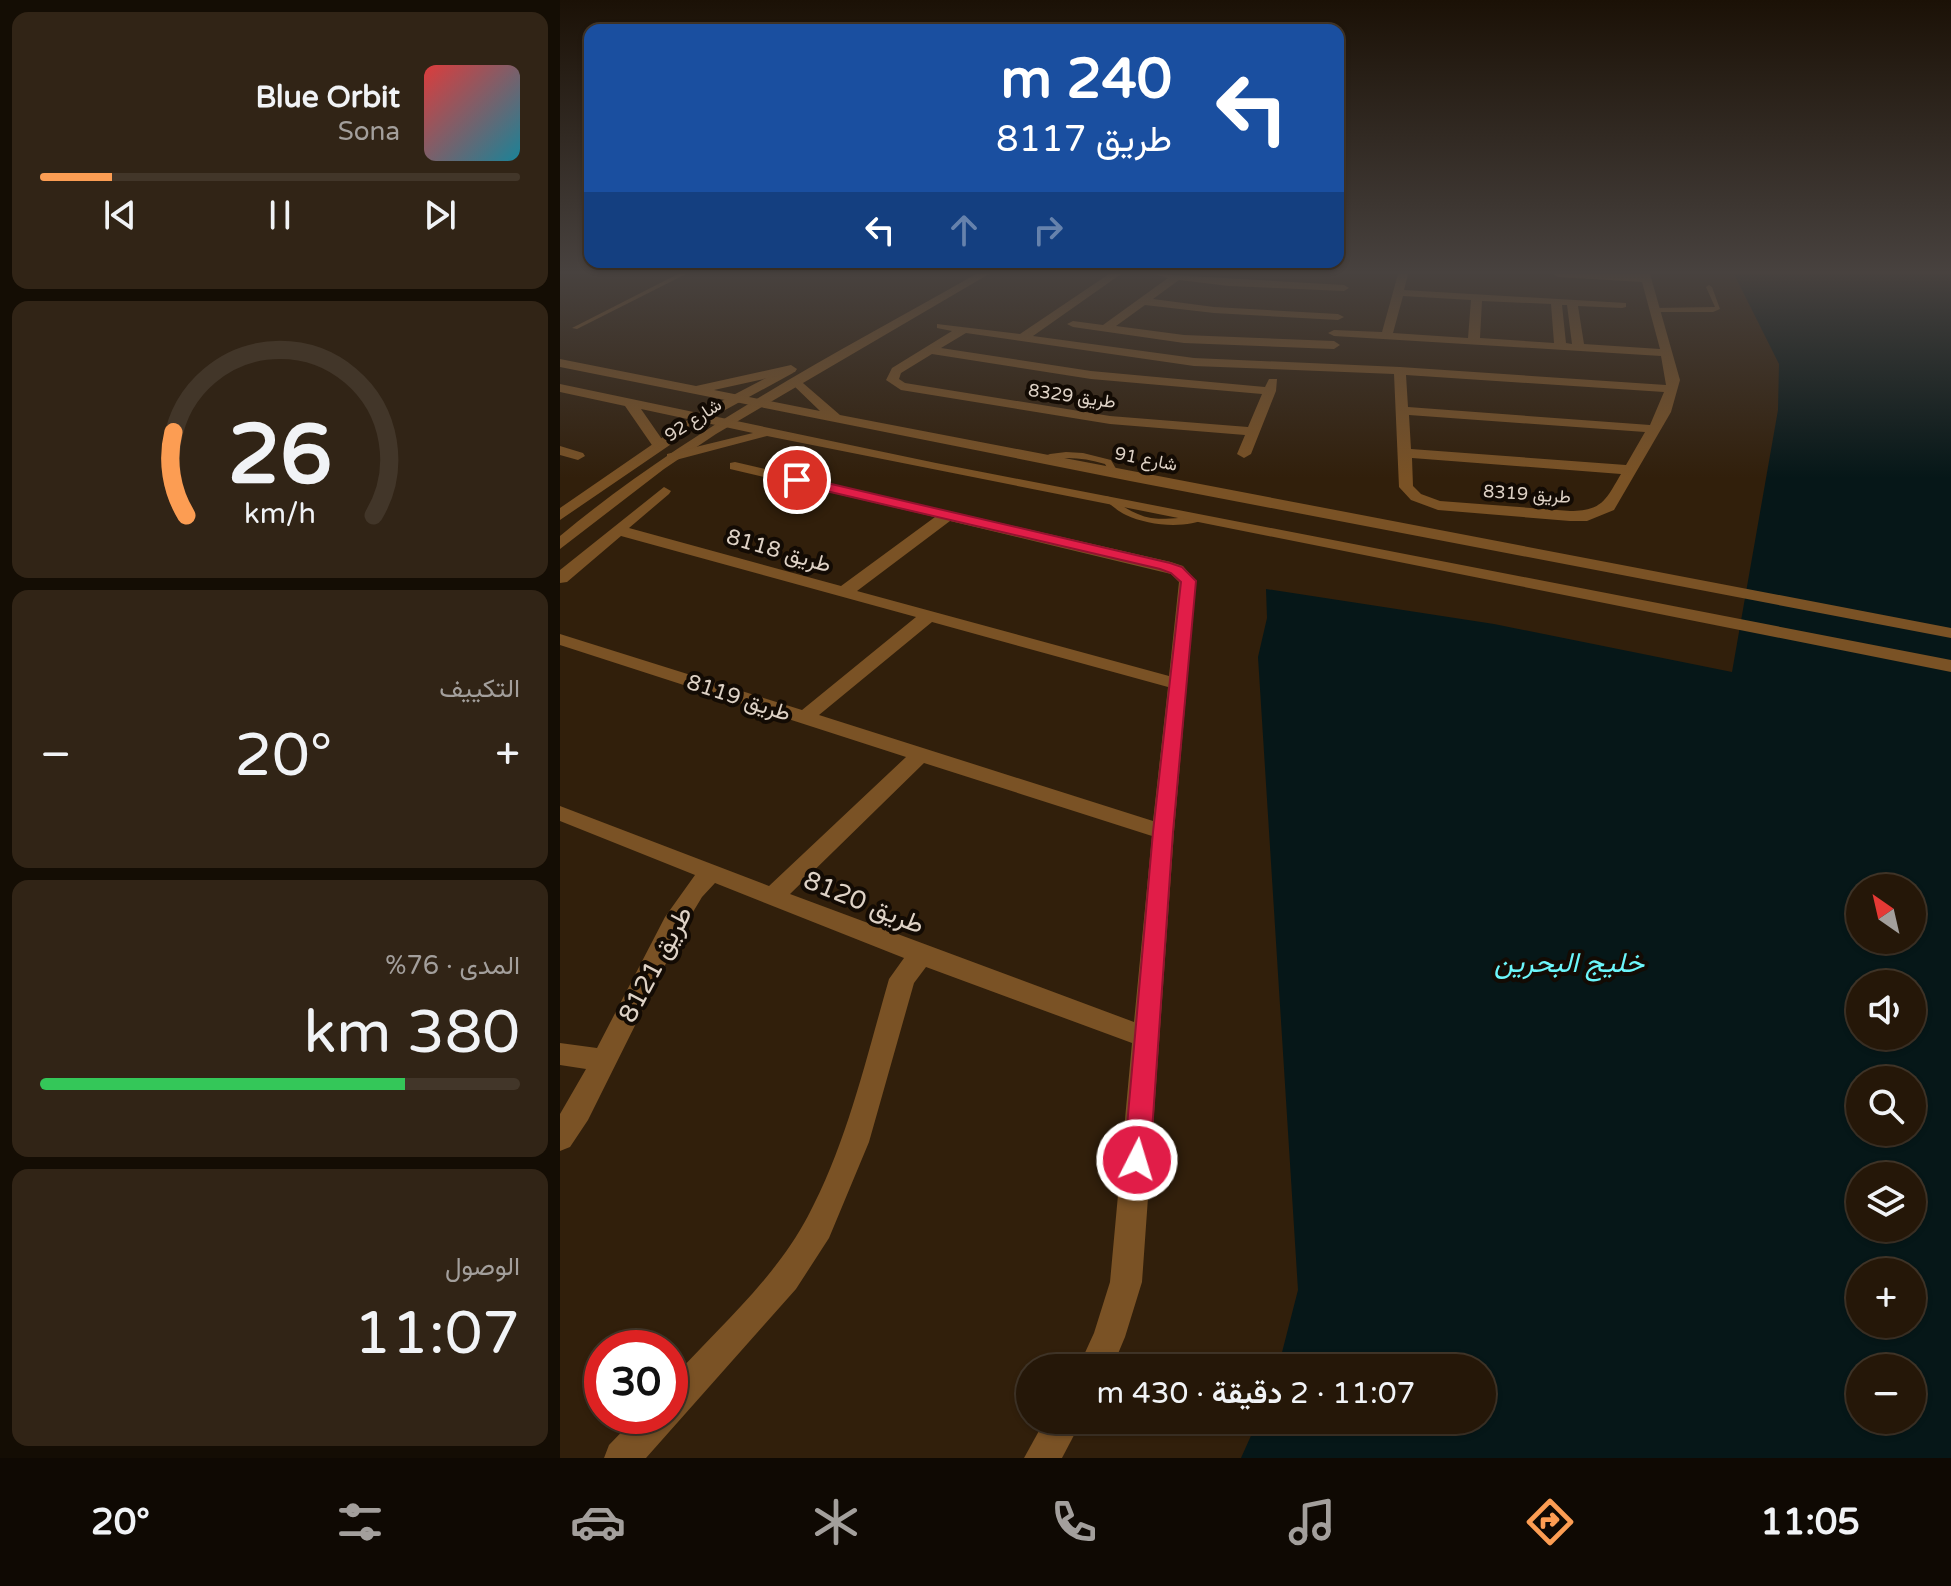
<!DOCTYPE html>
<html lang="ar">
<meta charset="utf-8">
<style>
:root{--surface:#251708;--page:#312416;--text:#f1f3f6;--muted:#a39f9c;--line:#423629;--accent:#fc9d53}
body{margin:0;font-family:"Varela Round",Vazirmatn,sans-serif;background:var(--page);color:var(--text);direction:rtl;height:100vh;display:flex;flex-direction:column;font-size:30px;white-space:nowrap}
*{box-sizing:border-box;margin:0}
p{font-size:26px;color:var(--muted)}
.icon{flex:none;width:44px;height:44px;fill:none;stroke:currentColor;stroke-width:2;stroke-linecap:round;stroke-linejoin:round}
.map{position:relative;flex:1;overflow:hidden;direction:ltr}
.sheet{display:flex;flex-direction:column;gap:12px;padding:12px;background:#140d04;width:560px}
.sheet>*{flex:none}
.hud{position:absolute;left:24px;top:24px;width:760px;height:244px;border-radius:16px;box-shadow:0 2px 6px #0004,0 0 0 2px var(--line);direction:rtl;background:#1a4fa0;color:#fff;overflow:hidden}
.needle{width:52px;rotate:326deg}
.tools{position:absolute;left:1286px;top:874px;display:grid;gap:16px}
.tools a{display:grid;place-items:center;width:80px;height:80px;border-radius:50%;background:var(--surface);box-shadow:0 2px 6px #0004,0 0 0 2px var(--line);font-size:40px}
.speed{position:absolute;left:24px;top:1330px;display:flex;gap:16px;font-size:40px;font-weight:700;text-align:center}
.speed>*{display:grid;place-content:center;width:104px;height:104px;border-radius:50%;background:var(--surface);box-shadow:0 2px 6px #0004,0 0 0 2px var(--line);line-height:1}
.speed .limit{border:12px solid #d22;background:#fff;color:#111}
.pin{position:absolute;display:grid;place-items:center;width:68px;height:68px;color:#fff;margin:-34px;border:4px solid #fff;border-radius:50%;box-shadow:0 2px 8px #0007}
.me{position:absolute;width:88px;margin:-44px;rotate:5deg;stroke-linejoin:round;filter:drop-shadow(0 0 6px #0008)}
.turn{display:flex;align-items:center;gap:28px;height:168px;padding:0 40px;font-size:36px}
.turn .icon{width:104px;height:104px;stroke-width:2.5}
.turn b{display:block;font-size:56px;line-height:68px}
.lanes{display:flex;align-items:center;height:76px;padding:0 40px;background:#0003;justify-content:center;gap:40px;direction:ltr}
.lanes .off{opacity:.35}
.big{font-size:60px;font-weight:600;line-height:1.1}
.sheet .widget{flex:1;display:flex;flex-direction:column;justify-content:center;gap:12px;min-width:0;padding:0 28px;border-radius:16px;background:var(--page)}
.sheet .dial{align-items:center;gap:0}
.dial svg{height:208px;overflow:visible;fill:none;stroke:var(--line);stroke-width:7;stroke-linecap:round;text-anchor:middle}
.dial text{fill:var(--text);stroke:none}
.song{display:flex;align-items:center;gap:24px}
.cover{width:96px;height:96px;border-radius:12px;background:linear-gradient(135deg,hsl(0 70% 55%),hsl(190 70% 35%))}
.played{height:8px;border-radius:4px;background:linear-gradient(90deg,var(--accent) 15%,var(--line) 15%)}
.keys{display:flex;justify-content:space-around;direction:ltr}
.heat{display:flex;justify-content:space-between;align-items:center;font-size:44px;direction:ltr}
.charge{height:12px;border-radius:6px;background:linear-gradient(90deg,#34c759 76%,var(--line) 0)}
.trip{position:absolute;left:456px;top:1354px;width:480px;height:80px;border-radius:40px;background:var(--surface);box-shadow:0 2px 6px #0004,0 0 0 2px var(--line);font-weight:600;line-height:80px;text-align:center;direction:rtl}
.tabs{display:flex;height:128px;justify-content:space-around;align-items:center;background:#0f0903;color:var(--muted)}
.tabs .icon{width:56px;height:56px}
.tabs .active{color:var(--accent)}
.tabs b{font-size:36px;color:var(--text)}
main{display:flex;flex:1;min-height:0}
.map>svg:first-child{display:block}
</style>
<main>
<div class="map">
<svg width="1391" height="1458" viewBox="0 0 1391 1458">
<rect width="100%" height="100%" fill="#311f0b"/>
<path fill="#061718" fill-rule="evenodd" d="M1174,274H1391V1458H681L698,1420H922V1368H718L738,1290L698,657L707,618L706,589L934,624L1172,672L1218,410L1219,364ZM1300,888H1352V940H1300ZM1300,984H1352V1036H1300ZM1300,1080H1352V1132H1300ZM1300,1176H1352V1228H1300ZM1300,1272H1352V1324H1300ZM1300,1368H1352V1420H1300Z"/>
<g fill="none" stroke-linecap="round" stroke-linejoin="round">
<g fill="#7a5225" fill-rule="evenodd">
<polygon points="118,274 126,274 17,329 12,328"/>
<polygon points="1149,285 1152,287 1160,309 1153,312 1095,312 1092,310 1095,308 1155,307 1146,287"/>
<path d="M506,452L523,453L551,460L559,474L552,476L545,464C523,457 503,456 481,461L477,459L490,454Z"/>
<path d="M545,496C553,497 554,500 561,505C570,511 580,516 591,518C607,521 639,514 648,518C626,529 589,526 566,515C558,511 552,506 545,500Z"/>
</g>
<g fill="#7a5225" fill-rule="evenodd">
<path d="M416,274H429L156,434L104,469L0,549V536C127,430 273,355 416,274Z"/>
<path d="M549,274H561L473,336L634,358L840,367L1106,385L1101,356L774,336L768,333L774,330L822,332L838,274H848L844,290L1066,303V307L1062,308L1018,306L1024,344L1100,349L1082,282L998,277L993,274H1090L1120,380L1111,412L1054,510L1027,521H1010L878,510L851,500L839,487L834,374L634,366L406,333L381,348L531,371L705,387L709,379H717L716,391L691,454L684,458L677,454L685,435L550,424L341,390L326,380L332,368L392,331L377,328V324L460,334ZM843,296L911,300L908,338L833,333ZM922,301L991,304L994,343L920,338ZM1002,305H1007L1012,344L1006,343ZM372,354L531,379L702,394L688,427L550,416L345,383L339,379L341,373ZM846,375L1104,392L1090,425L848,407ZM849,415L1085,432L1066,465L851,449ZM852,458L1061,474C1046,499 1043,511 1010,511L880,501L861,494L853,486Z"/>
<polygon points="594,274 784,285 789,288 784,291 669,286 619,280 593,299 654,307 778,314 784,317 778,320 654,313 585,305 556,326 624,335 774,341 780,345 774,349 624,343 513,327 507,324 513,321 543,325 608,278"/>
<polygon points="229,366 235,370 233,373 145,421 0,520 0,508 135,415"/>
<polygon points="0,446 23,453 25,456 18,460 0,455"/>
<path d="M175,462L611,562L623,566L636,581L614,832L582,1282L565,1337L552,1368H518L534,1333L550,1282L572,1043L366,967L354,983L309,1142L269,1238L236,1289L86,1458H44L49,1445L77,1416H110V1381C157,1329 215,1279 248,1216C287,1143 306,1059 329,979L344,958L155,883L142,897L124,927L28,1120L10,1147L0,1151V1114L26,1069L0,1065V1043L37,1048L105,917L135,875L0,821V806L209,886L346,757L0,645V634L242,710L356,617L61,536L7,582L0,583V570L104,487L111,491L109,494L69,528L281,586L375,517L170,469V463ZM390,521L611,574L619,582L609,676L297,591ZM372,622L608,687L593,821L259,715ZM364,763L592,836L574,1022L230,894Z"/>
<polygon points="485,1420 522,1420 502,1458 464,1458"/>
</g>
<g fill="#7a5225" fill-rule="evenodd">
<polygon points="0,359 136,386 231,365 237,369 235,372 154,390 260,411 232,384 230,381 236,377 280,415 1391,628 1391,638 570,481 0,367"/>
<polygon points="0,384 376,463 1391,660 1391,672 207,436 112,461 107,460 107,454 193,433 81,409 106,445 94,448 65,406 0,392"/>
</g>
</g>
<linearGradient id="sky" x2="0" y2="1"><stop stop-color="#1b1106"/><stop offset="0.57" stop-color="#48423f"/><stop offset="1" stop-color="#48423f" stop-opacity="0"/></linearGradient>
<rect width="1391" height="478" fill="url(#sky)"/>
<polygon fill="#e11d48" stroke="#92132f" stroke-width="2" points="237,476 610,563 622,567 636,581 613,832 590,1160 586,1169 577,1172 568,1169 564,1160 593,832 621,582 611,573 600,569 232,483 230,480"/>
<g text-anchor="middle" stroke-width="8" stroke-linejoin="round" paint-order="stroke">
<g font-size="18" fill="#ded2c6" stroke="#130b04">
<text transform="translate(512 396) rotate(8)" y="6">طريق 8329</text>
<text transform="translate(133 420) rotate(-33)" y="6">شارع 92</text>
<text transform="translate(586 459) rotate(11)" y="6">شارع 91</text>
<text transform="translate(967 494) rotate(4)" y="6">طريق 8319</text>
</g>
<g font-size="22" fill="#ded2c6" stroke="#130b04">
<text transform="translate(219 550) rotate(16)" y="8">طريق 8118</text>
<text transform="translate(179 697) rotate(18)" y="8">طريق 8119</text>
</g>
<g font-size="26" fill="#ded2c6" stroke="#130b04">
<text transform="translate(304 902) rotate(22)" y="9">طريق 8120</text>
<text transform="translate(95 964) rotate(-62)" y="9">طريق 8121</text>
</g>
<g font-size="28" font-style="italic" fill="#6cf6fb" stroke="#130b04">
<text x="1009" y="972">خليج البحرين</text>
</g>
</g>
</svg>
<div class="tools">
<a><svg class="needle" viewBox="-14 -14 28 28"><path d="M0-13l5 13h-10z" fill="#e53935"/><path d="M0 13l5-13h-10z" fill="#a39f9c"/></svg></a>
<a><svg class="icon" aria-label="sound" viewBox="0 0 24 24"><path d="M4 9h4l5-4v14l-5-4H4zM17 9q2 3 0 6"/></svg></a>
<a><svg class="icon" aria-label="search" viewBox="0 0 24 24"><circle cx="10" cy="10" r="6"/><path d="M15 15l6 6"/></svg></a>
<a><svg class="icon" aria-label="layers" viewBox="0 0 24 24"><path d="M12 4l9 5-9 5-9-5zM3 14l9 5 9-5"/></svg></a>
<a>+</a>
<a>−</a>
</div>
<div class="speed"><div class="limit">30</div></div>
<div class="pin" style="left:237px;top:480px;background:#d93025"><svg class="icon" aria-label="arrive" viewBox="0 0 24 24"><path d="M6 21V4h12l-3 4 3 4H6"/></svg></div>
<svg class="me" style="left:577px;top:1160px" viewBox="-20 -20 40 40"><circle r="17" fill="#e11d48" stroke="#fff" stroke-width="3"/><path d="M0-11L8 9 0 5-8 9z" fill="#fff"/></svg>
<div class="trip">11:07 · 2 دقيقة · 430 m</div>
<div class="hud">
<div class="turn"><svg class="icon" aria-label="left" viewBox="0 0 24 24"><path d="M17 20v-9H6M10 6l-5 5 5 5"/></svg><div><b>240 m</b>طريق 8117</div></div>
<div class="lanes"><svg class="icon" aria-label="left" viewBox="0 0 24 24"><path d="M17 20v-9H6M10 6l-5 5 5 5"/></svg><svg class="icon off" aria-label="ahead" viewBox="0 0 24 24"><path d="M12 20V5M6 11l6-6 6 6"/></svg><svg class="icon off" aria-label="right" viewBox="0 0 24 24"><path d="M7 20v-9h11M14 6l5 5-5 5"/></svg></div>
</div>
</div>
<section class="sheet">
<div class="widget">
<div class="song"><i class="cover"></i><div><b>Blue Orbit</b><p>Sona</p></div></div>
<div class="played"></div>
<div class="keys"><svg class="icon" aria-label="previous" viewBox="0 0 24 24"><path d="M18 5L8 12l10 7zM5 5v14"/></svg><svg class="icon" aria-label="pause" viewBox="0 0 24 24"><path d="M8 5v14M16 5v14"/></svg><svg class="icon" aria-label="next" viewBox="0 0 24 24"><path d="M6 5l10 7-10 7zM19 5v14"/></svg></div>
</div>
<div class="widget dial"><svg viewBox="0 0 100 80">
<path d="M14 69A42 42 0 1 1 86 69"/>
<path d="M14 69A42 42 0 0 1 9 37" stroke="#fc9d53"/>
<text x="50" y="56" font-size="32" font-weight="700">26</text>
<text x="50" y="72" font-size="11">km/h</text>
</svg></div>
<div class="widget"><p>التكييف</p>
<div class="heat"><a>−</a><b class="big">20°</b><a>+</a></div>
</div>
<div class="widget"><p>المدى · 76%</p><b class="big">380 km</b><div class="charge"></div></div>
<div class="widget"><p>الوصول</p><b class="big">11:07</b></div>
</section>
</main>
<nav class="tabs">
<b>11:05</b>
<svg class="icon active" aria-label="directions" viewBox="0 0 24 24"><path d="M12 3l9 9-9 9-9-9zM9 14v-3h6M13 9l2 2-2 2"/></svg>
<svg class="icon" aria-label="music" viewBox="0 0 24 24"><path d="M9 18V5l10-2v13"/><circle cx="6" cy="18" r="3"/><circle cx="16" cy="16" r="3"/></svg>
<svg class="icon" aria-label="phone" viewBox="0 0 24 24"><path d="M5 4h4l2 5-3 2q2 4 5 5l2-3 5 2v4C11 20 4 13 5 4z"/></svg>
<svg class="icon" aria-label="climate" viewBox="0 0 24 24"><path d="M12 3v18M4 7l16 10M4 17L20 7"/></svg>
<svg class="icon" aria-label="car" viewBox="0 0 24 24"><path d="M5 17H2v-5l4-1 3-4h7l3 4 3 1v5h-3M9 17h6M6 11h13"/><circle cx="7" cy="17" r="2"/><circle cx="17" cy="17" r="2"/></svg>
<svg class="icon" aria-label="filters" viewBox="0 0 24 24"><path d="M4 7h16M4 17h16"/><circle cx="9" cy="7" r="2"/><circle cx="15" cy="17" r="2"/></svg>
<b>20°</b>
</nav>
